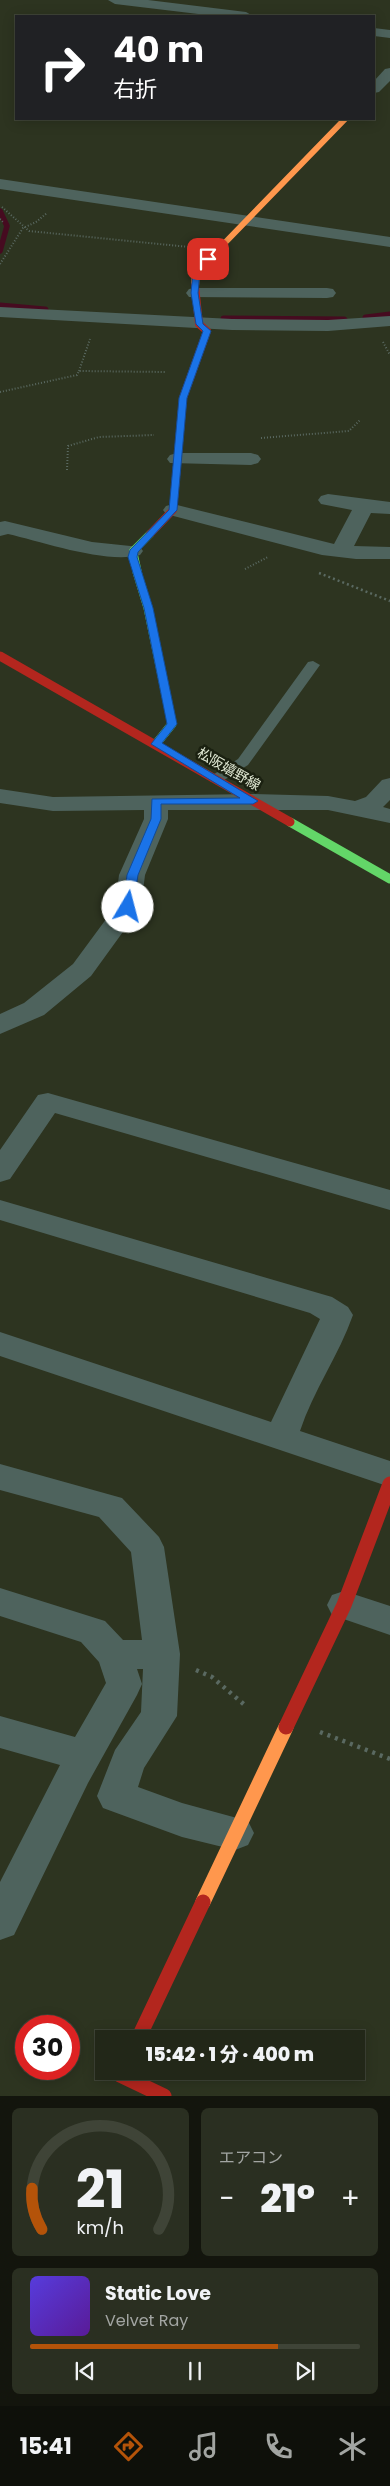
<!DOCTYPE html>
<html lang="ja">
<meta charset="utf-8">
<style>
:root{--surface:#222718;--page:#2a2f21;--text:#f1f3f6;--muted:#a2a5a2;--line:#3f4437;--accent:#b45309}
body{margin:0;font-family:Poppins,"Noto Sans JP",sans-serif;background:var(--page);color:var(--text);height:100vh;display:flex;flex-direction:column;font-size:19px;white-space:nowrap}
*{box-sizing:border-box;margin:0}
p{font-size:16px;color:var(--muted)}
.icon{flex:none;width:28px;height:28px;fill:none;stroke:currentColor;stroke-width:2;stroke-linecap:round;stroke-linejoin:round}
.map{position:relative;height:2096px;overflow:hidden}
.details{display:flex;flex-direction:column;gap:12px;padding:12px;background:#13150d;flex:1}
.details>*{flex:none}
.hud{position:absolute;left:15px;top:15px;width:360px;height:105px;border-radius:0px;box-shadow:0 2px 12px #0003,0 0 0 1px var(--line);background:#202124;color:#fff;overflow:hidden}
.speed{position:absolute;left:15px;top:2015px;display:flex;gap:10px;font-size:25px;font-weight:700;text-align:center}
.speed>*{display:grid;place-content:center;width:65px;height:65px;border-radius:50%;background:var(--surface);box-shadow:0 2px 12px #0003,0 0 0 1px var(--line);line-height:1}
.speed .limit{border:8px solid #d22;background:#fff;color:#111}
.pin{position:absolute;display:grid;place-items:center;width:42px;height:42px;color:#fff;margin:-21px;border-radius:10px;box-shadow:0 2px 8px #0006}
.me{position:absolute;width:55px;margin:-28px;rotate:8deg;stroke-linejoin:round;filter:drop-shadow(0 0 4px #0008)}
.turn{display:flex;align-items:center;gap:18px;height:105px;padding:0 15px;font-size:22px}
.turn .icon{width:65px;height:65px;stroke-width:2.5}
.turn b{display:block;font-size:35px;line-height:42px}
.big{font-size:38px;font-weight:800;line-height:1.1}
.details .widget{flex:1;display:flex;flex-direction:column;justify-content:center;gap:8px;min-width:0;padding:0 18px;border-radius:8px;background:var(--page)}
.details .dial{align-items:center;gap:0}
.dial svg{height:130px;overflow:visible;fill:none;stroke:var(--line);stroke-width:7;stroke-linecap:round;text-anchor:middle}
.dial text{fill:var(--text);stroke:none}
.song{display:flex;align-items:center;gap:15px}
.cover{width:60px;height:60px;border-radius:8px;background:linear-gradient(135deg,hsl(250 70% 55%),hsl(270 70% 35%))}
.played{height:5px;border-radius:2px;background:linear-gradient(90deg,var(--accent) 75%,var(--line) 75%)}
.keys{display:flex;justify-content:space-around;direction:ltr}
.heat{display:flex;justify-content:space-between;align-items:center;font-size:28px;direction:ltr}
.details .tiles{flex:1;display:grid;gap:12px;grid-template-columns:1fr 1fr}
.widget:last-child{grid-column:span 2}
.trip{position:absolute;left:95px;top:2030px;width:270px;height:50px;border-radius:0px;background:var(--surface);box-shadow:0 2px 12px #0003,0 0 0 1px var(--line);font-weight:800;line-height:50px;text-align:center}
.menu{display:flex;height:80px;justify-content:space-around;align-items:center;background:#0e100a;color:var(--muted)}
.menu .icon{width:35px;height:35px}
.menu .on{color:var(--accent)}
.menu b{font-size:22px;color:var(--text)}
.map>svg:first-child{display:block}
</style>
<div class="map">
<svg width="390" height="2096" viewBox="0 0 390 2096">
<rect width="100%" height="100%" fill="#2d3420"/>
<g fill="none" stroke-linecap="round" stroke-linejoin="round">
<polyline stroke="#460b20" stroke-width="5.5" points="0,211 7,226 0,251"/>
<g stroke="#460b20" stroke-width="7">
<polyline points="0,306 45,310"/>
<polyline points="366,318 390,315"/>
<polyline points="224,319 344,320"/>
</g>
<g stroke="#5a6961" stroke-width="2" stroke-dasharray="1 2" stroke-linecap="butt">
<polyline points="2,207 29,231 189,247"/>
<polyline points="0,219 3,222"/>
<polyline points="0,264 23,228 36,222 47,213"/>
<polyline points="383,342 390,355"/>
<polyline points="79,371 90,339"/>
<polyline points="0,392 77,375 79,371 166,372"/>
<polyline points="261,438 349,431 360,420"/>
<polyline points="67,470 68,446 99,437 154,435"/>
<polyline points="245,569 268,557"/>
</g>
<polyline stroke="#5a6961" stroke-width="2.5" stroke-dasharray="2 3" stroke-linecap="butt" points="319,573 390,601"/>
<g stroke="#5a6961" stroke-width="4.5" stroke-dasharray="3 5" stroke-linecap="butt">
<polyline points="196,1670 212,1677 247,1707"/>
<polyline points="320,1732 390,1759"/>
</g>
<polygon fill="#4e635d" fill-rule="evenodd" points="313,661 320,665 248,765 221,782 211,782 209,779 211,776 238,759 308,662"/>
<g fill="#4e635d" fill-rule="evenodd">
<polygon points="108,0 148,0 246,12 253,16 215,16 115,4"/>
<polygon points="374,28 390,30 390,38 374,36"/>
<polygon points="390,68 390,81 379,92 374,93 374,81 385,69"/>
<polygon points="0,179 390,237 390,247 0,189"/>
<polygon points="195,288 327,288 333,289 336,293 333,297 327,298 189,297 186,293 189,289"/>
<polygon points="0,307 232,319 328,320 390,316 390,326 328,331 232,330 0,317"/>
<polygon points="177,453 251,453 258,455 261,459 258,463 251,465 170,463 167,459 170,455"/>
<polygon points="328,494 390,502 390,514 371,513 354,546 390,547 390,559 356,559 322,555 166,514 163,510 166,506 173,504 334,544 352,510 321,504 318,500 321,496"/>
<path d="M5,521L92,542L140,547L143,551L140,555C106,564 43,542 8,534L0,536V522Z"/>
<polygon points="390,778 390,800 383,807 390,809 390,823 328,810 168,810 168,819 145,875 141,907 91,976 44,1015 0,1034 0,1014 24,1003 73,964 115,907 119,875 144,819 144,810 53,811 0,803 0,789 53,797 253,794 328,796 355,801 366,797 382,780"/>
<polygon points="48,1093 390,1190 390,1210 55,1113 10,1179 0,1182 0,1150 38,1095"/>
<path d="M0,1200L332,1297L348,1307L353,1315C339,1355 313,1391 300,1431L390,1461V1487L0,1356V1332L271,1422L320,1319L310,1313L0,1220Z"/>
<polygon points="0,1464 122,1498 159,1537 164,1547 180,1654 177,1716 144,1768 138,1787 182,1803 248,1821 254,1833 248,1845 235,1850 182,1837 103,1808 97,1796 115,1750 141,1712 143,1669 137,1669 142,1684 137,1695 88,1783 14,1935 0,1940 0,1882 60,1765 0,1748 0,1716 75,1737 106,1683 99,1662 81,1642 0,1616 0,1588 105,1621 123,1640 142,1640 131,1552 99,1517 0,1490"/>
<polygon points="344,1591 390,1606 390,1635 332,1615 327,1605 332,1595"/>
</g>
<polyline stroke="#63d668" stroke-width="8" points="138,573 133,551 150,534"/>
<g stroke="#63d668" stroke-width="9">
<polyline points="137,572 148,608 172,724 156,744"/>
<polyline points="290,822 390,879"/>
</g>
<polyline stroke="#ff974d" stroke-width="6" points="213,255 345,119"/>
<polyline stroke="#ff974d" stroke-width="8" points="195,286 196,272 214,254"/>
<polyline stroke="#ff974d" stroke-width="15" points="203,1902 286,1727"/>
<polyline stroke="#b3261e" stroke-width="8" points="150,534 173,510 183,398 207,331 199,324 195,286"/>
<polyline stroke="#b3261e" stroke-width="9" points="0,656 290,822"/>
<g stroke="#b3261e" stroke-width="15">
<polyline points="286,1727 344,1605 390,1484"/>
<polyline points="138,2039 203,1902"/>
<polyline points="122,2071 120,2075 164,2096"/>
</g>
</g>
<polygon fill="#1a73e8" stroke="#114b97" points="206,258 212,259 200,272 198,293 203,324 211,331 187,398 177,510 138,552 137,557 153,608 177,724 162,743 258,801 253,804 161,804 161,819 138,875 133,907 128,910 123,907 127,875 151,819 152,799 240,798 151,744 167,724 144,608 128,557 130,550 169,510 179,398 203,331 196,324 191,293 193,272"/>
<g text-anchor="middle" stroke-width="5" stroke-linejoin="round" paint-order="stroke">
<g font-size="14" fill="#e1e9d4" stroke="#1b2111">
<text transform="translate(229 769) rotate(30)" y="5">松阪嬉野線</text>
</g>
</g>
</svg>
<div class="speed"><div class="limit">30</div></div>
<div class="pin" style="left:208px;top:259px;background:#d93025"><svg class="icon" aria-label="arrive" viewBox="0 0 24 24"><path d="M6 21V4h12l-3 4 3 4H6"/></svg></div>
<svg class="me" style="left:128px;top:907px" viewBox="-20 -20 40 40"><circle r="19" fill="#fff"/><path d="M0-13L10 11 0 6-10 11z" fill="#1a73e8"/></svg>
<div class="trip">15:42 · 1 分 · 400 m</div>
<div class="hud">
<div class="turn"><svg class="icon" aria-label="right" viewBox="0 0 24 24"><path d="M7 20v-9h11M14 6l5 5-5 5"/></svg><div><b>40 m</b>右折</div></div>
</div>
</div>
<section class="details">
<div class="tiles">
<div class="widget dial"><svg viewBox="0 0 100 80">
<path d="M14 69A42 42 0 1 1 86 69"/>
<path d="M14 69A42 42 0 0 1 8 44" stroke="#b45309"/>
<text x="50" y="56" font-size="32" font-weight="700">21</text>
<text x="50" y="72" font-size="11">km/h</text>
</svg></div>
<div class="widget"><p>エアコン</p>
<div class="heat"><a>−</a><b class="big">21°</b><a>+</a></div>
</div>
<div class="widget">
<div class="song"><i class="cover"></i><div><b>Static Love</b><p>Velvet Ray</p></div></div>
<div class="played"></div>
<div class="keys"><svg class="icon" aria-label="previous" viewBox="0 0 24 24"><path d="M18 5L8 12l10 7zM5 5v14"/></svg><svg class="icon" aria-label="pause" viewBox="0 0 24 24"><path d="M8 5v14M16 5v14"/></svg><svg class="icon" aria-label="next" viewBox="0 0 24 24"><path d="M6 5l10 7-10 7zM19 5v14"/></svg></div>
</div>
</div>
</section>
<nav class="menu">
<b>15:41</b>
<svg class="icon on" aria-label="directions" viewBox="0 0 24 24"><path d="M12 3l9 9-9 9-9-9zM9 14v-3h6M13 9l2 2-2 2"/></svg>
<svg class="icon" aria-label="music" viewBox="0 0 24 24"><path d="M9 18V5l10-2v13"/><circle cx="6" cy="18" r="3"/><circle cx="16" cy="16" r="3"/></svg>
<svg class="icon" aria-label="phone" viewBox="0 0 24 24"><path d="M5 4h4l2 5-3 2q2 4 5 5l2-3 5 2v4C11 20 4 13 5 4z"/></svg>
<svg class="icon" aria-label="climate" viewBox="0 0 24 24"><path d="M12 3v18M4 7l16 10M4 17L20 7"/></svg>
</nav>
